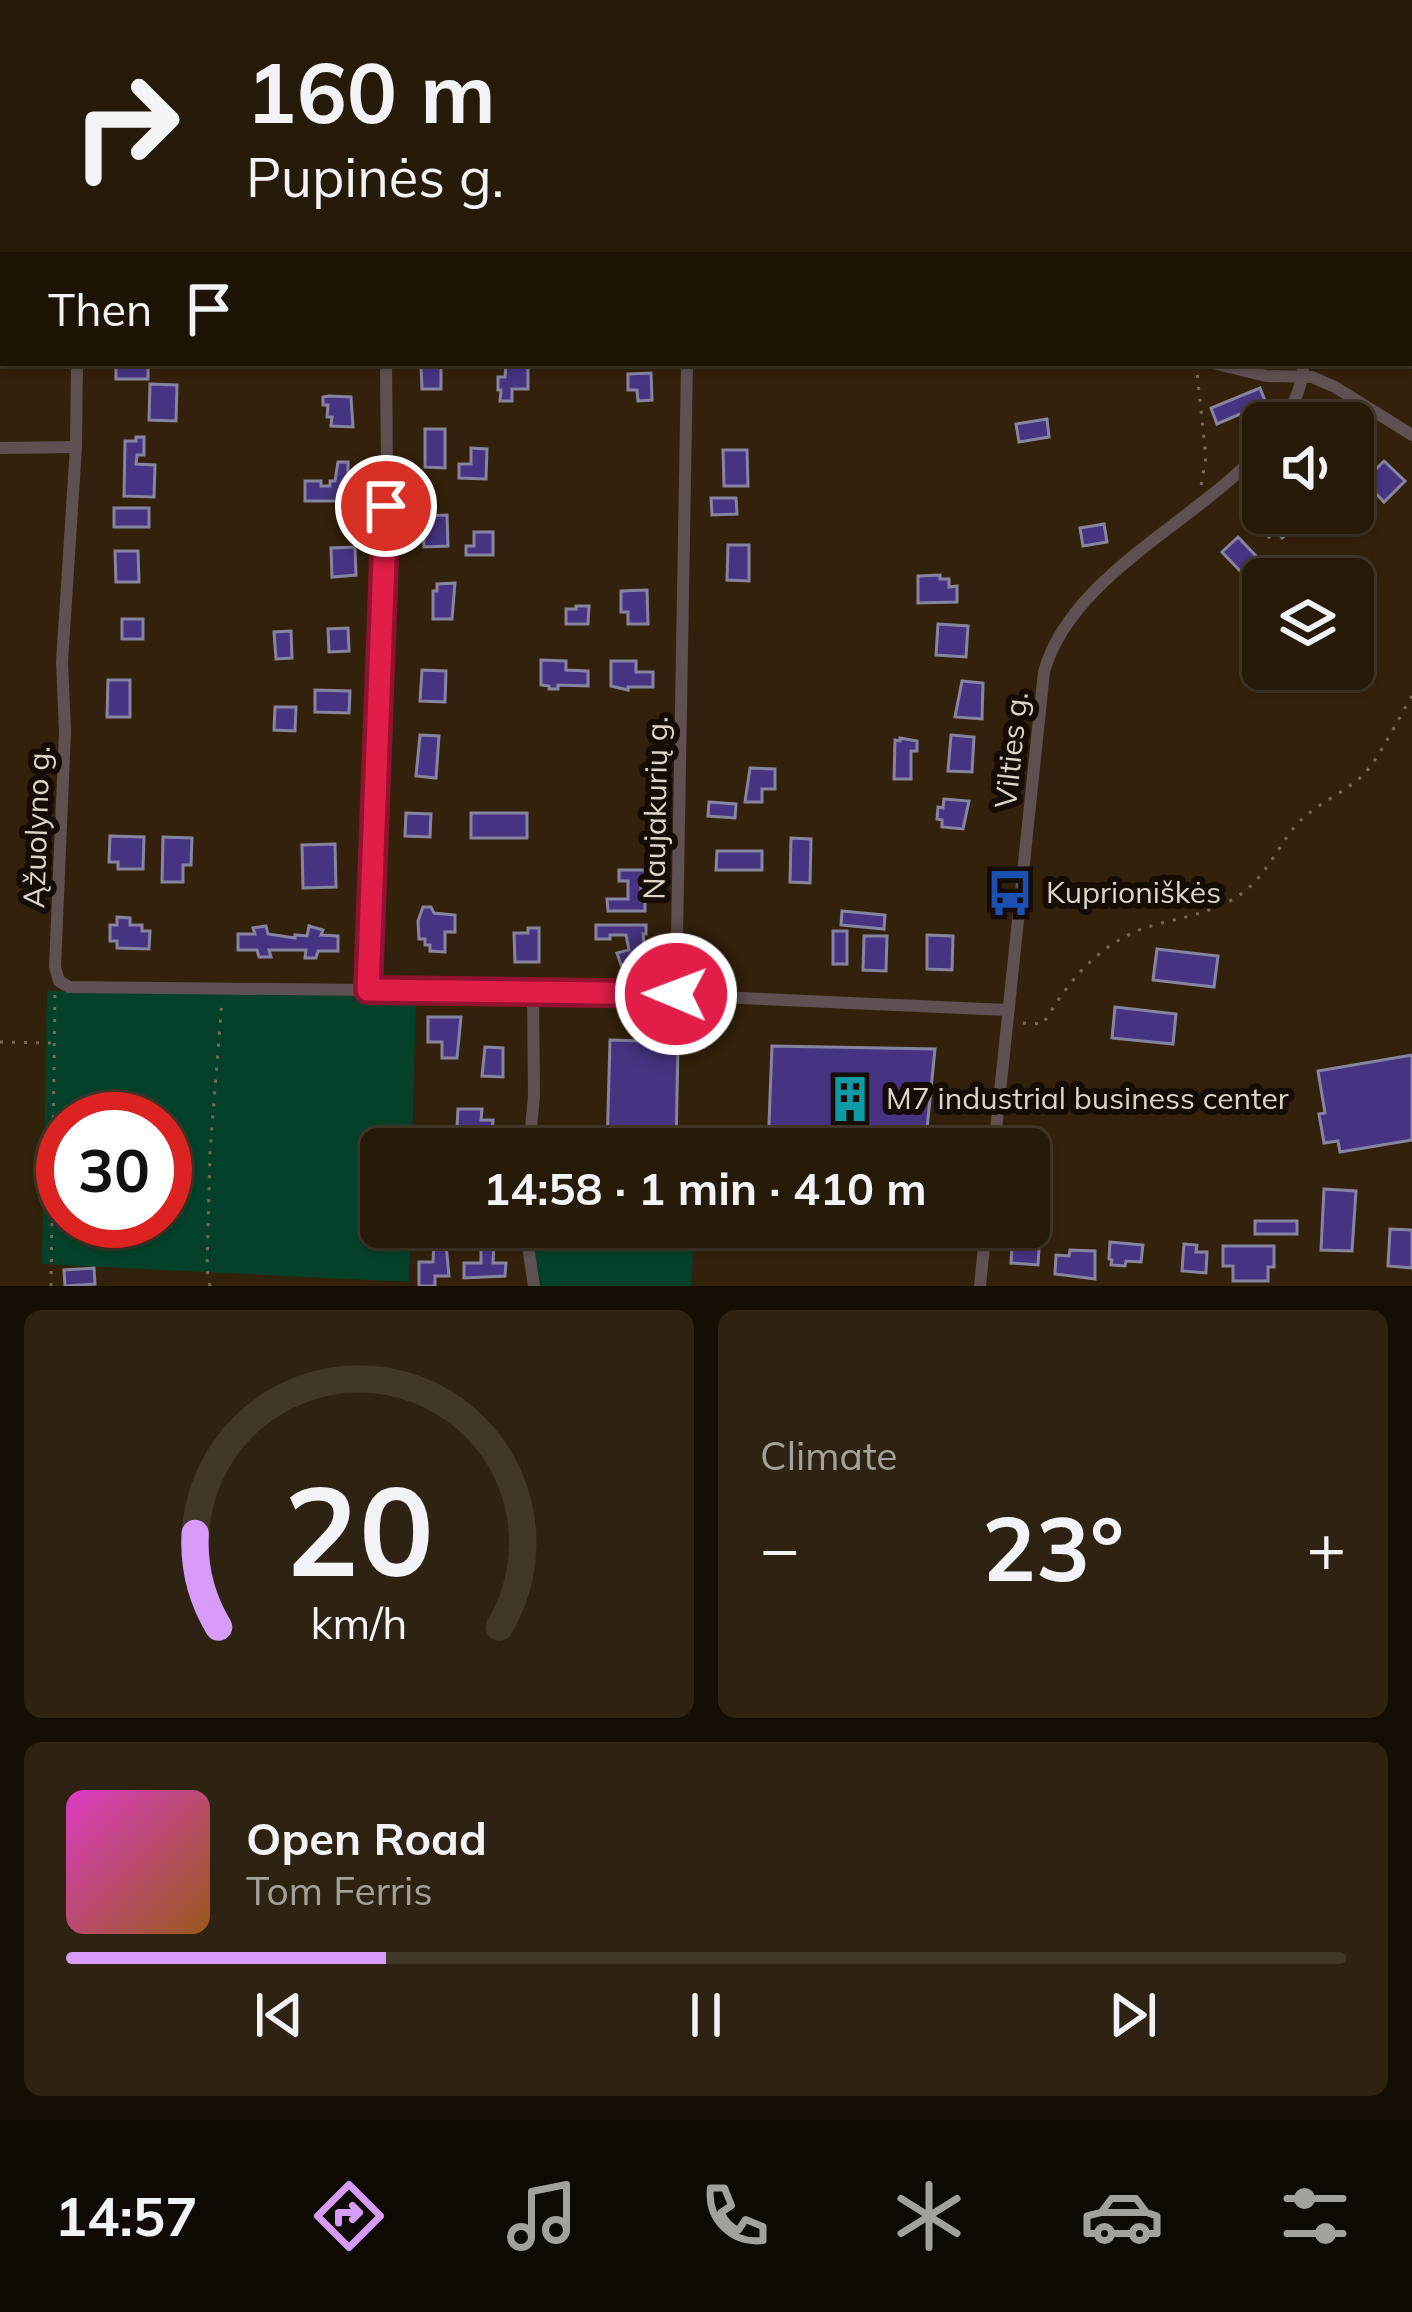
<!DOCTYPE html>
<meta charset="utf-8">
<style>
:root{--surface:#261a08;--page:#2e2312;--text:#f1f3f6;--muted:#a4a19c;--line:#423829;--accent:#d79bf9}
body{margin:0;font-family:Mulish,sans-serif;background:var(--page);color:var(--text);height:100vh;display:flex;flex-direction:column;font-size:45px;white-space:nowrap}
*{box-sizing:border-box;margin:0}
p{font-size:39px;color:var(--muted)}
.icon{flex:none;width:66px;height:66px;fill:none;stroke:currentColor;stroke-width:2;stroke-linecap:round;stroke-linejoin:round}
.map{position:relative;height:1286px;overflow:hidden}
.panel{display:flex;flex-direction:column;gap:24px;padding:24px;background:#150e04;flex:1}
.panel>*{flex:none}
.top-card{position:absolute;left:0px;top:0px;width:1413px;height:366px;box-shadow:0 3px 9px #0004,0 0 0 3px var(--line);background:#261a08;color:var(--text);overflow:hidden}
.controls{position:absolute;left:1242px;top:402px;display:grid;gap:24px}
.controls a{display:grid;place-items:center;width:132px;height:132px;border-radius:18px;background:var(--surface);box-shadow:0 3px 9px #0004,0 0 0 3px var(--line);font-size:60px}
.speed{position:absolute;left:36px;top:1092px;display:flex;gap:24px;font-size:60px;font-weight:700;text-align:center}
.speed>*{display:grid;place-content:center;width:156px;height:156px;border-radius:50%;background:var(--surface);box-shadow:0 3px 9px #0004,0 0 0 3px var(--line);line-height:1}
.speed .limit{border:18px solid #d22;background:#fff;color:#111}
.pin{position:absolute;display:grid;place-items:center;width:102px;height:102px;color:#fff;margin:-51px;border:6px solid #fff;border-radius:50%;box-shadow:0 3px 12px #0007}
.me{position:absolute;width:132px;margin:-66px;rotate:271deg;stroke-linejoin:round;filter:drop-shadow(0 0 9px #0008)}
.turn{display:flex;align-items:center;gap:42px;height:252px;padding:0 48px;font-size:54px}
.turn .icon{width:156px;height:156px;stroke-width:2.5}
.turn b{display:block;font-size:84px;line-height:102px}
.then{display:flex;align-items:center;height:114px;padding:0 48px;background:#0003;gap:24px;font-size:45px}
.big{font-size:90px;font-weight:700;line-height:1.1}
.panel .card{flex:1;display:flex;flex-direction:column;justify-content:center;gap:18px;min-width:0;padding:0 42px;border-radius:18px;background:var(--page)}
.panel .dial{align-items:center;gap:0}
.dial svg{height:312px;overflow:visible;fill:none;stroke:var(--line);stroke-width:7;stroke-linecap:round;text-anchor:middle}
.dial text{fill:var(--text);stroke:none}
.song{display:flex;align-items:center;gap:36px}
.cover{width:144px;height:144px;border-radius:18px;background:linear-gradient(135deg,hsl(310 70% 55%),hsl(30 70% 35%))}
.played{height:12px;border-radius:6px;background:linear-gradient(90deg,var(--accent) 25%,var(--line) 25%)}
.keys{display:flex;justify-content:space-around;direction:ltr}
.heat{display:flex;justify-content:space-between;align-items:center;font-size:66px;direction:ltr}
.panel .tiles{flex:1;display:grid;gap:24px;grid-template-columns:1fr 1fr}
.card:last-child{grid-column:span 2}
.trip{position:absolute;left:360px;top:1128px;width:690px;height:120px;border-radius:18px;background:var(--surface);box-shadow:0 3px 9px #0004,0 0 0 3px var(--line);font-weight:700;line-height:120px;text-align:center}
.dock{display:flex;height:192px;justify-content:space-around;align-items:center;background:#0f0a03;color:var(--muted)}
.dock .icon{width:84px;height:84px}
.dock .selected{color:var(--accent)}
.dock b{font-size:54px;color:var(--text)}
.map>svg:first-child{display:block}
</style>
<div class="map">
<svg width="1412" height="1286" viewBox="0 0 1412 1286">
<rect width="100%" height="100%" fill="#33220b"/>
<g fill="#04412a" fill-rule="evenodd">
<path d="M47,991L416,997L412,1149H381V1227H410L409,1282L42,1264ZM63,1119H165V1221H63Z"/>
<polygon points="694,1233 691,1286 539,1286 532,1241"/>
</g>
<g fill="#463381" stroke="#8784a1" stroke-width="3">
<rect x="116" y="363" width="32" height="16"/>
<polygon points="424,363 441,363 441,389 422,389 421,365"/>
<polygon points="506,363 528,363 528,389 512,389 512,401 500,401 501,390 498,390 498,377 505,377"/>
<polygon points="651,373 652,400 638,401 637,390 628,390 628,374"/>
<polygon points="150,384 177,385 176,421 149,420"/>
<polygon points="1260,388 1266,403 1217,424 1211,408"/>
<polygon points="329,396 351,397 353,427 331,426 332,417 327,417 328,405 323,405 323,397"/>
<polygon points="1047,419 1049,437 1019,442 1016,424"/>
<polygon points="425,429 445,429 445,468 425,467"/>
<polygon points="136,437 144,437 144,455 137,455 136,464 155,465 154,497 124,496 125,441 136,441"/>
<polygon points="471,448 487,449 486,479 459,478 459,464 471,464"/>
<polygon points="723,450 747,450 748,486 724,486"/>
<polygon points="1384,461 1405,481 1384,502 1364,481"/>
<polygon points="338,462 348,462 348,472 352,472 352,501 305,501 305,481 321,481 321,486 330,486 330,481 335,481"/>
<polygon points="711,498 736,498 737,514 712,515"/>
<rect x="114" y="508" width="35" height="19"/>
<polygon points="1266,513 1283,513 1295,527 1282,538 1276,531 1269,537 1256,521"/>
<polygon points="447,515 448,546 424,547 423,516"/>
<polygon points="1104,524 1107,542 1083,546 1080,528"/>
<polygon points="474,532 493,532 493,555 466,555 466,546 474,546"/>
<polygon points="1238,537 1256,556 1240,571 1222,552"/>
<polygon points="728,545 749,545 749,581 727,580"/>
<polygon points="355,547 356,575 332,577 331,548"/>
<polygon points="115,551 138,551 139,582 116,582"/>
<polygon points="940,575 940,579 949,579 949,587 957,586 957,602 918,603 918,576"/>
<polygon points="455,583 452,619 433,619 433,591 437,591 437,584"/>
<polygon points="647,590 648,624 628,624 628,612 621,612 621,591"/>
<polygon points="576,606 589,606 588,624 566,624 566,609 576,609"/>
<rect x="122" y="619" width="21" height="20"/>
<polygon points="938,624 968,626 966,657 936,655"/>
<polygon points="348,628 349,651 329,652 328,629"/>
<polygon points="291,631 292,658 276,659 274,632"/>
<polygon points="541,660 566,661 566,670 588,671 588,686 558,685 558,689 549,689 549,686 541,685"/>
<polygon points="611,661 636,661 636,672 653,672 653,687 628,687 628,690 611,686"/>
<polygon points="422,670 446,671 445,702 420,701"/>
<polygon points="108,680 130,680 130,717 107,717"/>
<polygon points="962,681 983,683 982,719 955,717"/>
<polygon points="315,690 350,691 349,713 315,712"/>
<polygon points="275,707 296,707 295,731 274,730"/>
<polygon points="420,735 439,736 436,778 416,776"/>
<polygon points="951,735 974,737 972,772 948,771"/>
<polygon points="900,738 917,741 917,751 911,751 911,779 894,779 895,740 900,741"/>
<polygon points="750,768 775,769 775,789 762,789 762,802 745,802"/>
<polygon points="944,799 969,801 963,829 942,827 942,820 937,819 938,807 943,808"/>
<polygon points="709,802 736,804 735,818 708,816"/>
<polygon points="406,813 431,814 430,837 405,836"/>
<rect x="471" y="813" width="56" height="25"/>
<polygon points="110,836 144,837 143,869 118,869 118,862 109,862"/>
<polygon points="163,837 192,838 191,865 183,865 183,882 162,882"/>
<polygon points="791,838 811,839 810,883 790,882"/>
<polygon points="335,844 336,887 303,888 302,845"/>
<polygon points="717,851 762,851 762,870 716,870"/>
<polygon points="619,870 647,870 647,882 641,882 641,901 645,901 645,911 608,911 607,899 628,899 628,881 619,881"/>
<polygon points="423,907 431,907 434,913 455,915 455,932 445,932 445,952 430,951 430,945 425,945 425,939 419,939 418,921"/>
<polygon points="842,911 885,915 884,929 841,925"/>
<polygon points="117,917 130,918 130,925 142,925 142,931 150,931 149,949 117,948 117,941 110,941 110,925 117,925"/>
<polygon points="596,925 646,925 646,934 643,934 646,959 621,965 617,953 629,950 626,935 610,935 610,939 596,939"/>
<polygon points="266,926 268,934 295,938 295,935 307,936 309,926 323,930 321,935 338,936 338,951 318,951 316,958 305,958 306,950 269,950 271,957 259,957 257,950 238,950 238,934 255,934 253,928"/>
<polygon points="528,928 539,928 539,962 515,962 514,933 528,933"/>
<rect x="833" y="931" width="14" height="33"/>
<polygon points="927,935 953,936 952,970 927,969"/>
<polygon points="864,936 887,936 886,971 863,970"/>
<polygon points="1157,949 1218,956 1214,987 1153,980"/>
<polygon points="1115,1007 1176,1014 1173,1044 1112,1038"/>
<polygon points="428,1017 461,1017 457,1058 442,1058 442,1042 428,1042"/>
<polygon points="610,1040 678,1042 676,1149 607,1149"/>
<polygon points="772,1046 935,1049 925,1149 768,1149"/>
<polygon points="485,1047 503,1048 503,1077 482,1076"/>
<polygon points="1412,1055 1412,1140 1340,1152 1338,1141 1324,1143 1319,1114 1325,1113 1318,1071"/>
<polygon points="458,1109 482,1109 481,1120 493,1120 492,1136 470,1135 470,1127 457,1127"/>
<polygon points="1324,1189 1356,1191 1352,1251 1321,1250"/>
<rect x="1255" y="1221" width="42" height="13"/>
<polygon points="765,1227 917,1227 916,1238 764,1234"/>
<polygon points="1390,1229 1412,1230 1412,1268 1388,1266"/>
<polygon points="1004,1232 1028,1237 1028,1248 1039,1249 1038,1265 1011,1263 1012,1245 1003,1244"/>
<polygon points="1110,1242 1143,1245 1141,1262 1126,1261 1125,1266 1111,1265 1112,1260 1109,1259"/>
<polygon points="434,1243 446,1244 449,1276 435,1276 435,1286 419,1286 419,1262 433,1262"/>
<polygon points="481,1244 494,1244 493,1263 506,1263 505,1276 464,1278 464,1263 481,1263"/>
<polygon points="1184,1244 1197,1245 1196,1252 1207,1252 1206,1273 1182,1271"/>
<polygon points="1223,1246 1274,1246 1274,1267 1268,1267 1268,1281 1233,1281 1233,1266 1223,1266"/>
<polygon points="1070,1250 1095,1251 1095,1279 1055,1274 1056,1255 1069,1256"/>
<polygon points="94,1268 95,1284 65,1286 64,1270"/>
</g>
<g fill="none" stroke-linecap="round" stroke-linejoin="round">
<g stroke="#786a57" stroke-width="3" stroke-dasharray="3 9" stroke-linecap="butt">
<polyline points="1196,363 1206,457 1201,486"/>
<path d="M1023,1023L1043,1024C1071,977 1103,938 1158,924C1189,916 1219,911 1245,891C1267,873 1278,847 1296,825C1315,804 1343,794 1363,775C1379,759 1399,717 1412,696"/>
<polyline points="0,1042 53,1043"/>
<polyline points="51,1286 55,993"/>
<polyline points="210,1286 207,1269 210,1151 222,1001"/>
</g>
<g stroke="#5f5051" stroke-width="12">
<polyline points="467,0 467,3"/>
<polyline points="1230,0 1231,3"/>
<polyline points="87,3 87,0"/>
<polyline points="441,3 443,0"/>
<polyline points="1410,37 1412,37"/>
<polyline points="77,363 76,447 62,662 65,731 55,967 59,981 69,987 368,990"/>
<polyline points="386,363 387,471 368,990 676,995"/>
<polyline points="687,363 676,995 1007,1010"/>
<polyline points="1213,363 1266,376 1312,377 1335,387 1412,435"/>
<path d="M1282,423C1294,405 1303,385 1303,363"/>
<polyline points="0,448 76,447"/>
<polyline points="529,1149 534,1096 533,993"/>
<path d="M994,1149L1044,672C1070,576 1198,521 1263,448"/>
<polyline points="525,1227 534,1286"/>
<polyline points="980,1286 986,1227"/>
</g>
</g>
<g fill="none" stroke-linecap="round" stroke-linejoin="round">
<defs>
<polyline id="route" points="386,506 368,990 676,994"/>
</defs>
<use href="#route" stroke="#92132f" stroke-width="30"/>
<use href="#route" stroke="#e11d48" stroke-width="21"/>
</g>
<defs>
<symbol id="bus-bare" viewBox="-9 -9 18 18"><path d="M-5-6H5V4H4V6H2V4H-2V6H-4V4H-5ZM-3.5-4V0h7V-4ZM-3.5 1.2v1.5H-2V1.2ZM2 1.2v1.5H3.5V1.2Z" fill="#1a4fb4" stroke="#150d05" stroke-width="2.5" paint-order="stroke"/></symbol>
<symbol id="building-bare" viewBox="-9 -9 18 18"><path d="M-4-6H4V6H1V3H-1V6H-4ZM-2.5-4.3h1.7v1.8h-1.7ZM.8-4.3h1.7v1.8H.8ZM-2.5-1h1.7V.8h-1.7ZM.8-1h1.7V.8H.8Z" fill="#0f9aa8" stroke="#150d05" stroke-width="2.5" paint-order="stroke"/></symbol>
</defs>
<g fill-rule="evenodd">
<use href="#bus-bare" x="977" y="860" width="66" height="66"/>
<use href="#building-bare" x="817" y="1066" width="66" height="66"/>
</g>
<g text-anchor="middle" stroke-width="12" stroke-linejoin="round" paint-order="stroke">
<g font-size="30" fill="#dfd4c7" stroke="#150d05">
<text transform="translate(1012 750) rotate(-84)" y="10">Vilties g.</text>
<text transform="translate(656 808) rotate(-89)" y="10">Naujakurių g.</text>
<text transform="translate(37 827) rotate(-88)" y="10">Ąžuolyno g.</text>
</g>
<g font-size="30" fill="#dfd4c7" stroke="#150d05" text-anchor="start">
<text x="1046" y="903">Kuprioniškės</text>
<text x="886" y="1109">M7 industrial business center</text>
</g>
</g>
</svg>
<div class="controls">
<a><svg class="icon" aria-label="sound" viewBox="0 0 24 24"><path d="M4 9h4l5-4v14l-5-4H4zM17 9q2 3 0 6"/></svg></a>
<a><svg class="icon" aria-label="layers" viewBox="0 0 24 24"><path d="M12 4l9 5-9 5-9-5zM3 14l9 5 9-5"/></svg></a>
</div>
<div class="speed"><div class="limit">30</div></div>
<div class="pin" style="left:386px;top:506px;background:#d93025"><svg class="icon" aria-label="arrive" viewBox="0 0 24 24"><path d="M6 21V4h12l-3 4 3 4H6"/></svg></div>
<svg class="me" style="left:676px;top:994px" viewBox="-20 -20 40 40"><circle r="17" fill="#e11d48" stroke="#fff" stroke-width="3"/><path d="M0-11L8 9 0 5-8 9z" fill="#fff"/></svg>
<div class="trip">14:58 · 1 min · 410 m</div>
<div class="top-card">
<div class="turn"><svg class="icon" aria-label="right" viewBox="0 0 24 24"><path d="M7 20v-9h11M14 6l5 5-5 5"/></svg><div><b>160 m</b>Pupinės g.</div></div>
<div class="then">Then<svg class="icon" aria-label="arrive" viewBox="0 0 24 24"><path d="M6 21V4h12l-3 4 3 4H6"/></svg></div>
</div>
</div>
<section class="panel">
<div class="tiles">
<div class="card dial"><svg viewBox="0 0 100 80">
<path d="M14 69A42 42 0 1 1 86 69"/>
<path d="M14 69A42 42 0 0 1 8 45" stroke="#d79bf9"/>
<text x="50" y="56" font-size="32" font-weight="700">20</text>
<text x="50" y="72" font-size="11">km/h</text>
</svg></div>
<div class="card"><p>Climate</p>
<div class="heat"><a>−</a><b class="big">23°</b><a>+</a></div>
</div>
<div class="card">
<div class="song"><i class="cover"></i><div><b>Open Road</b><p>Tom Ferris</p></div></div>
<div class="played"></div>
<div class="keys"><svg class="icon" aria-label="previous" viewBox="0 0 24 24"><path d="M18 5L8 12l10 7zM5 5v14"/></svg><svg class="icon" aria-label="pause" viewBox="0 0 24 24"><path d="M8 5v14M16 5v14"/></svg><svg class="icon" aria-label="next" viewBox="0 0 24 24"><path d="M6 5l10 7-10 7zM19 5v14"/></svg></div>
</div>
</div>
</section>
<nav class="dock">
<b>14:57</b>
<svg class="icon selected" aria-label="directions" viewBox="0 0 24 24"><path d="M12 3l9 9-9 9-9-9zM9 14v-3h6M13 9l2 2-2 2"/></svg>
<svg class="icon" aria-label="music" viewBox="0 0 24 24"><path d="M9 18V5l10-2v13"/><circle cx="6" cy="18" r="3"/><circle cx="16" cy="16" r="3"/></svg>
<svg class="icon" aria-label="phone" viewBox="0 0 24 24"><path d="M5 4h4l2 5-3 2q2 4 5 5l2-3 5 2v4C11 20 4 13 5 4z"/></svg>
<svg class="icon" aria-label="climate" viewBox="0 0 24 24"><path d="M12 3v18M4 7l16 10M4 17L20 7"/></svg>
<svg class="icon" aria-label="car" viewBox="0 0 24 24"><path d="M5 17H2v-5l4-1 3-4h7l3 4 3 1v5h-3M9 17h6M6 11h13"/><circle cx="7" cy="17" r="2"/><circle cx="17" cy="17" r="2"/></svg>
<svg class="icon" aria-label="filters" viewBox="0 0 24 24"><path d="M4 7h16M4 17h16"/><circle cx="9" cy="7" r="2"/><circle cx="15" cy="17" r="2"/></svg>
</nav>
